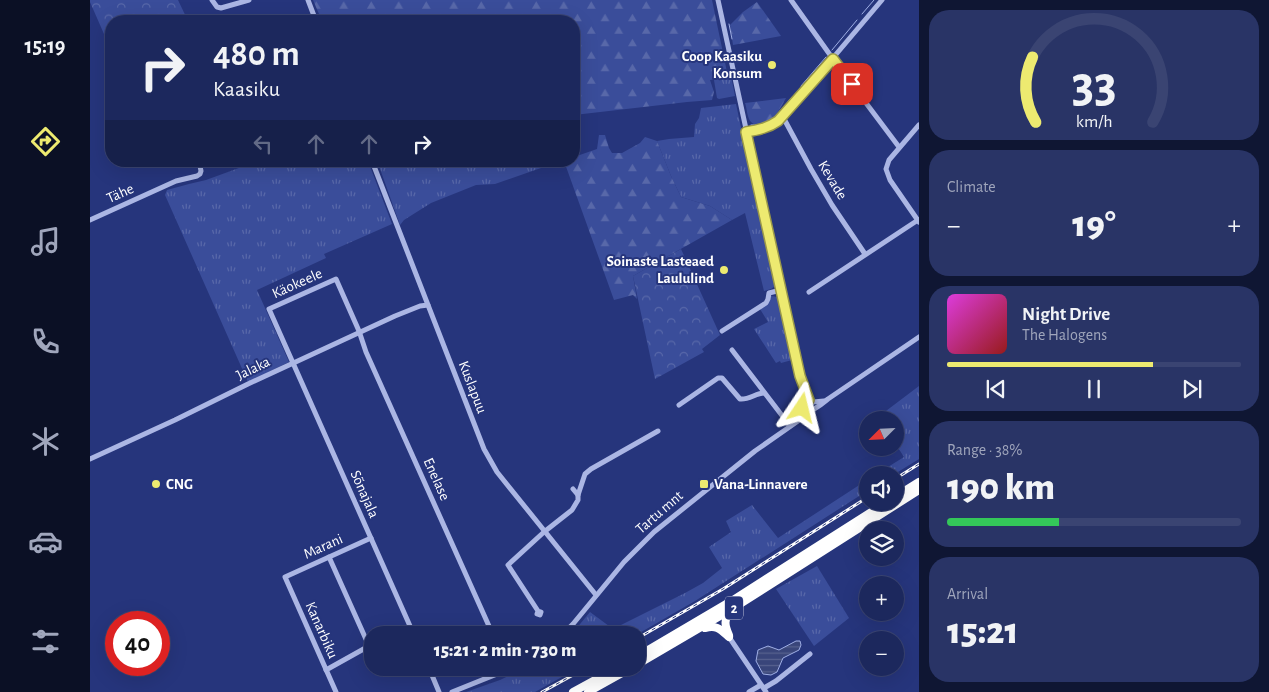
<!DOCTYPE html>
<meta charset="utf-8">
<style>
:root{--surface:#1c285d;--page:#293466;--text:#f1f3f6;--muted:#a0a6bc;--line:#3a4472;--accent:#edea70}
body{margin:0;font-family:"Alegreya Sans",sans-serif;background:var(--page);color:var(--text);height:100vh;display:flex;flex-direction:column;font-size:19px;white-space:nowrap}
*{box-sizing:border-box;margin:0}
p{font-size:16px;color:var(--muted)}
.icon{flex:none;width:28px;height:28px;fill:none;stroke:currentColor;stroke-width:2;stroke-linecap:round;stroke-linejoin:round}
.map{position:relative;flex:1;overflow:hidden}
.sheet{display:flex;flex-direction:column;gap:10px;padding:10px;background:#0f1633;width:350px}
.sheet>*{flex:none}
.top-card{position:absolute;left:15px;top:15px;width:475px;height:152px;border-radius:20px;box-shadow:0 5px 20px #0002,0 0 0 1px var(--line);background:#1c285d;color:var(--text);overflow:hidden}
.needle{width:32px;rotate:246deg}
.tools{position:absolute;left:769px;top:411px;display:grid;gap:10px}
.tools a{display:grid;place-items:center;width:45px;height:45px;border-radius:50%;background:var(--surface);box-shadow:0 5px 20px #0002,0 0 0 1px var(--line);font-size:25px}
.speed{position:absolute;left:15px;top:611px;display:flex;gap:10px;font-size:25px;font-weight:700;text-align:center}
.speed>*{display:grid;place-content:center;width:65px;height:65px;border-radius:50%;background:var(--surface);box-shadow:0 5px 20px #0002,0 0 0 1px var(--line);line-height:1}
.speed .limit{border:8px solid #d22;background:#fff;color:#111}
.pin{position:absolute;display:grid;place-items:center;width:42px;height:42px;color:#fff;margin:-21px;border-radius:10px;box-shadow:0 2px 8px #0006}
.me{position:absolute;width:55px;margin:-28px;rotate:10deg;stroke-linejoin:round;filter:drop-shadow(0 0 4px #0008)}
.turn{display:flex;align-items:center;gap:18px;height:105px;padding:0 25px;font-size:22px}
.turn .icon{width:65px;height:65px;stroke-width:2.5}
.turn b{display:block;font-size:35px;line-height:42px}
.lanes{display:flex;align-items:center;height:48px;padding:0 25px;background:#0003;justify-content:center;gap:25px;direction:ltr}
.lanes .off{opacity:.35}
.big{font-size:38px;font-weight:800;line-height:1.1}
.sheet .tile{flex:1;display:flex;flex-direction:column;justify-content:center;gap:8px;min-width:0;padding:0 18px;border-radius:20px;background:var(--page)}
.sheet .dial{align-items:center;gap:0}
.dial svg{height:130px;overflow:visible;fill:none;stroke:var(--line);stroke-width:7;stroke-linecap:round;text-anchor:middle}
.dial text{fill:var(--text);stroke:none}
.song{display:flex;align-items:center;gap:15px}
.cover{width:60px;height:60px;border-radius:8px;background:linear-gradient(135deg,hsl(300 70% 55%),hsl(0 70% 35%))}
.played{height:5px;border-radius:2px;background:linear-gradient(90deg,var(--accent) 70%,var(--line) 70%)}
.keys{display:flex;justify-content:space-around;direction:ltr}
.heat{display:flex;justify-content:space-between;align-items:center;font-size:28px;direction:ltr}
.charge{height:8px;border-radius:4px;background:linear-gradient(90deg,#34c759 38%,var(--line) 0)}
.trip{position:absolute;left:274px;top:626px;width:282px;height:50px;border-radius:20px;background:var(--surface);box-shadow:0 5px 20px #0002,0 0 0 1px var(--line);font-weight:800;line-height:50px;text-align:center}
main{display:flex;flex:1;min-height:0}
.tab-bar{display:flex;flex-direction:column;width:90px;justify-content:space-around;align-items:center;background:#0b1025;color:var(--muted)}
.tab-bar .icon{width:35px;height:35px}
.tab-bar .on{color:var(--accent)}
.tab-bar b{font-size:22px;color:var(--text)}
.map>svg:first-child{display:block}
</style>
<main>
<nav class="tab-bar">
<b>15:19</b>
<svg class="icon on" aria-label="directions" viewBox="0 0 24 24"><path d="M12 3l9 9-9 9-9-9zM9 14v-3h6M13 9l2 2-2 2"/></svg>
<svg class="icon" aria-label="music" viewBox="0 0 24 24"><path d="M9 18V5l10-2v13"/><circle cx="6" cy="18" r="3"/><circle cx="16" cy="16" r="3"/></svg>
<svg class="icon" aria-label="phone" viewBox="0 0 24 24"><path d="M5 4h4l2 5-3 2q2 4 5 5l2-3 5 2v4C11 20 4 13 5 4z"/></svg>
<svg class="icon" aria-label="climate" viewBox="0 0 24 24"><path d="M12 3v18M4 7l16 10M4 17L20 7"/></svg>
<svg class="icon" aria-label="car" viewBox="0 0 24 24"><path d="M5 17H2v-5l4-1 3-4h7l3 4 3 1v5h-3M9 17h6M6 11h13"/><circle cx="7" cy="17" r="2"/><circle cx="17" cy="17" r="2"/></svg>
<svg class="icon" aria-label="filters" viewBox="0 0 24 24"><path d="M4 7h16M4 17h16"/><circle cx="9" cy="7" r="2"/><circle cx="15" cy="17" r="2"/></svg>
</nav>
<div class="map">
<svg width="829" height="692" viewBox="0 0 829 692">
<defs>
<pattern id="grass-tufts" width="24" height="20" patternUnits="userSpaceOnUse" patternTransform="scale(1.25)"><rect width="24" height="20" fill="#3a4d9a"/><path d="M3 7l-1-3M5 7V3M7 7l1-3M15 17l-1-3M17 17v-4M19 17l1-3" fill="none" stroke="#5868a9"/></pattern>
<pattern id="forest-firs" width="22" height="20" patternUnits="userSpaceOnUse" patternTransform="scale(1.25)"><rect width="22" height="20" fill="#3a4d9a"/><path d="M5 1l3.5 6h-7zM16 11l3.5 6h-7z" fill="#5868a9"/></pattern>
<pattern id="park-crowns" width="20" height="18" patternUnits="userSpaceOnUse" patternTransform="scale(1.25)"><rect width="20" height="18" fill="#3a4d9a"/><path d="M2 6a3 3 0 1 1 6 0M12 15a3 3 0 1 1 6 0" fill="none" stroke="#5868a9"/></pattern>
<pattern id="water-rules" width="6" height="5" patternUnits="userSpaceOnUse" patternTransform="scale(1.25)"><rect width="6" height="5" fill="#39457a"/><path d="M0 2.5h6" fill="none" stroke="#57618e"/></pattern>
</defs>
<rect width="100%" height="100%" fill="#26357c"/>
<g fill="url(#grass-tufts)">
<polygon points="641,76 645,96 629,99 627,98 624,80"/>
<polygon points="646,104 685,286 681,289 674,291 655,213 642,220 620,206 591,197 581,176 567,141 579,139 604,137 605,124 609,118 611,108"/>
<polygon points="168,161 278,161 302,224 234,254 236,258 167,290 199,362 158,382 75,195 77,190 99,184 116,180"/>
<polygon points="291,161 471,161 405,184 386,185 341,203 314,220 310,225 289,166"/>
<polygon points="681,296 687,297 702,360 691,363 690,361 686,363 664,329 678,322 670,309"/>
<polygon points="829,386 829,459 803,475 785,475 814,457 805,443 805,420 790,420 788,417"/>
<polygon points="777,480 777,491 605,601 546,635 481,635 500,612 523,629 595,593 613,583 632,568 619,547 641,532 636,521 662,505 688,538"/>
<polygon points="727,566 759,618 724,646 686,589"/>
<polygon points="435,668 488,668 445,692 376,692 410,680"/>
</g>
<g fill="url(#forest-firs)">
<polygon points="223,0 622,0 638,77 620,80 624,92 622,100 597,102 484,115 484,21 232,21"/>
<polygon points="667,2 691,36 643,45 640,25 653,12"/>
<path d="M696,98C690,109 683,124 669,124C665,124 664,125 661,122C657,118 657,108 655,103Z"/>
<polygon points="509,135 515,135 519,148 522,153 532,153 550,143 555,137 567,141 581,176 591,197 620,206 642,220 543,276 547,299 543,295 524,300 474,161 484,161 484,157 507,149"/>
</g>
<g fill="url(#park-crowns)">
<polygon points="0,0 88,0 98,21 21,21 21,50 0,2"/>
<polygon points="591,249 630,335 612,349 614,352 565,379 543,276"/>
</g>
<polygon fill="url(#water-rules)" stroke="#9faee5" points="706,641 710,641 711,645 709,650 693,658 687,672 681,675 673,674 666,661 668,650 678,646 689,650"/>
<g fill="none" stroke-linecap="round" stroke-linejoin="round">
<g stroke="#9faee5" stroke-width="1">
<polyline points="772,14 784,0"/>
<polyline points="639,24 642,39"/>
<polyline points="742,50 767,20"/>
<polyline points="711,86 736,57"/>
<path d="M661,125C682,126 690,111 702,97"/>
</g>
<g stroke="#abb6e4" stroke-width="5">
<polyline points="122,0 127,7 131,8 159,0"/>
<polyline points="218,0 226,21"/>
<polyline points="628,0 706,359 710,376 719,400"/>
<polyline points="701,0 743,59 809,147"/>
<polyline points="693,117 721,169 742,205 775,254"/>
<polyline points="829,125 799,160 796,169 800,180 829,222"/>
<polyline points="656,132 682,125 693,117 792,0"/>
<polyline points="282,161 394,449 407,472 506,595"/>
<polyline points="0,220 86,181 107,176 110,174 111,171 109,161"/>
<polyline points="719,292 828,220"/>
<polyline points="632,331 676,303 678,299 679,293 691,290"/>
<polyline points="642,350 700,426"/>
<polyline points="723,402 734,401"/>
<path d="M589,405L628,378H632L650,399C659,400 666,393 674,393"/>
<path d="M703,422C713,410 713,400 711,385"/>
<polyline points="0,459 85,420 158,384 305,316 330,306 338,305"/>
<polyline points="488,495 495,474 501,469 568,431"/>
<polyline points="448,611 447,614 450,615 451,612 448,611 418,565 454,532 482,510 488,500 488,495 483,489"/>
<polyline points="324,635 179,309 246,279 269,331 276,352 403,635"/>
<path d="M472,635L483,624L534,562L564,532L665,451L708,421L716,412C724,411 732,404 738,399L829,337"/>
<polyline points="639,637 676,692"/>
<polyline points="339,668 349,692"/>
<polyline points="236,670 279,646 239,557"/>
<polyline points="674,688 686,681 720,654"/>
<polyline points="246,692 195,577 281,538"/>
<polyline points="362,692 422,668"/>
<polyline points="659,692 671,685"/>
</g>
<g stroke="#fff" stroke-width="8">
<polyline points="805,497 829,482"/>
<path d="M615,628C627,625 630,629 639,637"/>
<path d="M639,635C635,626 633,619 641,611"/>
<polyline points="548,656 643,600 797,502"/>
<polyline points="548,664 647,606 829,490"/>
<polyline points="483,692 527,668"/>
<polyline points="498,692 541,668"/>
</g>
<defs>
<g id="rail">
<polyline points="805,479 829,464"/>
<polyline points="548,638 633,589 778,497"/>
<polyline points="452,692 496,668"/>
</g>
</defs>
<use href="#rail" stroke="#fff" stroke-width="3"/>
<use href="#rail" stroke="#26357c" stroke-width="1" stroke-dasharray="4" stroke-linecap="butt"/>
</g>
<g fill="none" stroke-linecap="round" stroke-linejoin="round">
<defs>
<path id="route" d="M712,408V402L716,400H719L710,376L656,132C668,130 678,128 688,121L743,59L762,84"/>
</defs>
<use href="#route" stroke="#9a9849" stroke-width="12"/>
<use href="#route" stroke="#edea70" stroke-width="9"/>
</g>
<g fill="#edea70" stroke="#26357c" stroke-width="2">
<circle cx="682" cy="65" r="5"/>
<circle cx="634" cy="270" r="5"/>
<circle cx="66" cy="484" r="5"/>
<rect x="609" y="479" width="10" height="10" rx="2.5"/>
</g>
<g text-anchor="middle" stroke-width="4" stroke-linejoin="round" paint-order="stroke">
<rect fill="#26357c" stroke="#bec2d8" stroke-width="1" x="635" y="596.5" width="18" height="23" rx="4"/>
<g font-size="14" font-weight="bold" fill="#fff">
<text x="644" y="613">2</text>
</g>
<g font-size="15" font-weight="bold" fill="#fff" stroke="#26357c" text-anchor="end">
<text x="672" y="61">Coop Kaasiku<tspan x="672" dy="17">Konsum</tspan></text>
<text x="624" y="266">Soinaste Lasteaed<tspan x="624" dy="17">Laululind</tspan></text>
<text x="76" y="489" text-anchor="start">CNG</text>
<text x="624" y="489" text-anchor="start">Vana-Linnavere</text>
</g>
<g font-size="15" fill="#fff" stroke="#26357c">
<text transform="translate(743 180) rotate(59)" y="5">Kevade</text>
<text transform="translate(30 193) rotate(-24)" y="5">Tähe</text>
<text transform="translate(207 283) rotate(-24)" y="5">Käokeele</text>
<text transform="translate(163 368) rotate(-26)" y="5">Jalaka</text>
<text transform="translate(383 387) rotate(69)" y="5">Kuslapuu</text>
<text transform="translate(347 479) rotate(66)" y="5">Enelase</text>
<text transform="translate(275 494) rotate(66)" y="5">Sõnajala</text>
<text transform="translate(569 512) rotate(-41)" y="5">Tartu mnt</text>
<text transform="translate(233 546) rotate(-24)" y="5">Marani</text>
<text transform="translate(232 630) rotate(66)" y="5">Kanarbiku</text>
</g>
</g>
</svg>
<div class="tools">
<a><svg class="needle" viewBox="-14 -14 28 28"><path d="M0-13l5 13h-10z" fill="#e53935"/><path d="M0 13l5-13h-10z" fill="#a0a6bc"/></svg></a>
<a><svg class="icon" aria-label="sound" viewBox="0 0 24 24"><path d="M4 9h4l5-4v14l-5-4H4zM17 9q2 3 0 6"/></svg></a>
<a><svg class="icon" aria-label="layers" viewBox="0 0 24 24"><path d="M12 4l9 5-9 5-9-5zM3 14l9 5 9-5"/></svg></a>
<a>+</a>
<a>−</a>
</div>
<div class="speed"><div class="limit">40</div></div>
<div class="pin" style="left:762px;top:84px;background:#d93025"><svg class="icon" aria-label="arrive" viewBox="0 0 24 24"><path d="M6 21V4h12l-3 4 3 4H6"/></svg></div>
<svg class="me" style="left:712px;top:408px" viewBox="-20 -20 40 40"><path d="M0-17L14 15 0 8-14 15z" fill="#edea70" stroke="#fff" stroke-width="4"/></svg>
<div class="trip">15:21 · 2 min · 730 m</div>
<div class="top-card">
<div class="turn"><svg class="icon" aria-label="right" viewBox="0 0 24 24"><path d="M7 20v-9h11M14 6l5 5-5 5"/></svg><div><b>480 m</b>Kaasiku</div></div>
<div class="lanes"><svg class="icon off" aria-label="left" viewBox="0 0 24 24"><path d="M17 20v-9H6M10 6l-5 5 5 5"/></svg><svg class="icon off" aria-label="ahead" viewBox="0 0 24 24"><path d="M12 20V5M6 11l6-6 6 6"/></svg><svg class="icon off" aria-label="ahead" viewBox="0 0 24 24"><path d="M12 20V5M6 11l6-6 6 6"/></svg><svg class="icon" aria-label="right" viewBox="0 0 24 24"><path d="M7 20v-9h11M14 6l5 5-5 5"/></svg></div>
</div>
</div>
<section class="sheet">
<div class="tile dial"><svg viewBox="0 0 100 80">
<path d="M14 69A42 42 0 1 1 86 69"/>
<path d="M14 69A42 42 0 0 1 12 29" stroke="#edea70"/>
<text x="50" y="56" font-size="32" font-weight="700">33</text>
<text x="50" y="72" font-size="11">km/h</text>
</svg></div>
<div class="tile"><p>Climate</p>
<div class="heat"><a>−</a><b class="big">19°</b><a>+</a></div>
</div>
<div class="tile">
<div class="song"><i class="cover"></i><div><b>Night Drive</b><p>The Halogens</p></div></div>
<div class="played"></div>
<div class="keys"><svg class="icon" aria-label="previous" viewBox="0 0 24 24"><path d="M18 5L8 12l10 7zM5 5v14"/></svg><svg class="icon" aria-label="pause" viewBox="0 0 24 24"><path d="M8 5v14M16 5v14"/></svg><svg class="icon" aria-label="next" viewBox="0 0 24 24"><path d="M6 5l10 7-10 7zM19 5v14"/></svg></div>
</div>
<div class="tile"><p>Range · 38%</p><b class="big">190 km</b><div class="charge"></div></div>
<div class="tile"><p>Arrival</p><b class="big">15:21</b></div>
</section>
</main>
